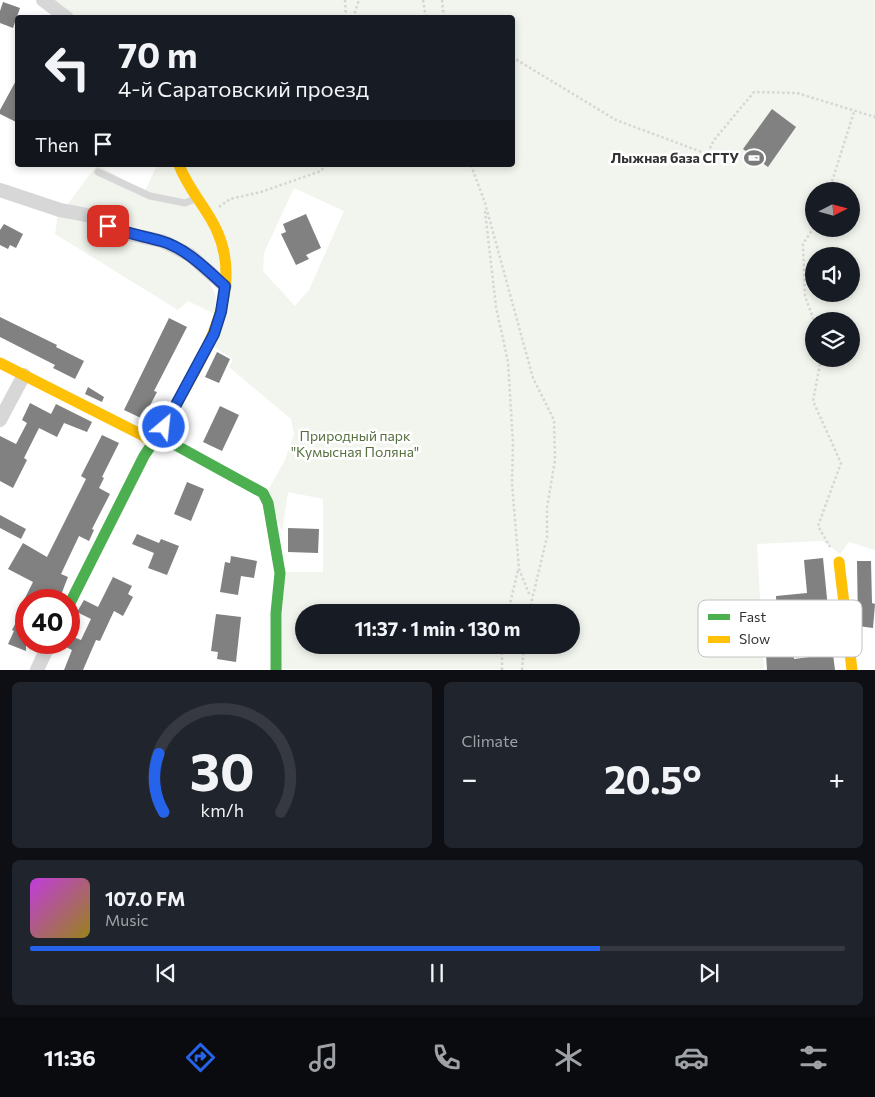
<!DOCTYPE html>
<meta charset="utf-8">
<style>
:root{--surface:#171b24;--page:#20242c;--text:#f1f3f6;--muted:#9ea1a6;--line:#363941;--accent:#2563eb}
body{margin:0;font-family:Commissioner,sans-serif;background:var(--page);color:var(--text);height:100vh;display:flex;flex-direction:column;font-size:19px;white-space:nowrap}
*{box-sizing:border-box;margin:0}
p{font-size:16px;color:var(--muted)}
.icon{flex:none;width:28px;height:28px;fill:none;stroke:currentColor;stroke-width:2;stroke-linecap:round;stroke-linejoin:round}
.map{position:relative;height:670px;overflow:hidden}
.details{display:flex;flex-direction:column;gap:12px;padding:12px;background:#0d0f14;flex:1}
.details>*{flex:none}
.guide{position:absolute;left:15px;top:15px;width:500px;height:152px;border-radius:5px;box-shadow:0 2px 8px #0003;background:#171b24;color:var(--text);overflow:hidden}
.needle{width:32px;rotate:84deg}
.buttons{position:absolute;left:805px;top:182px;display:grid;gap:10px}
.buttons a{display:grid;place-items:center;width:55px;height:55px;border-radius:50%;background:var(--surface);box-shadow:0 2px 8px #0003;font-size:25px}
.speed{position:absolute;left:15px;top:589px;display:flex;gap:10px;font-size:25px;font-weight:700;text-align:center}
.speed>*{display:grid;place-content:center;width:65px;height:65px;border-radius:50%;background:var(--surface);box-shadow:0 2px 8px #0003;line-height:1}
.speed .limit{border:8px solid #d22;background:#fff;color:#111}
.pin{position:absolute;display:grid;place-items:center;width:42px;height:42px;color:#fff;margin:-21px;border-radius:10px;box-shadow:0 2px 8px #0006}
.me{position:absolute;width:55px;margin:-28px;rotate:28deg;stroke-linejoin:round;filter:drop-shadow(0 0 4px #0008)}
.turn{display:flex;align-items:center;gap:18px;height:105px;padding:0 20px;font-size:22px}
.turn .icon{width:65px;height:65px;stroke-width:2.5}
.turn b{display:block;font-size:35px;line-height:42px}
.then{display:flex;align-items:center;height:48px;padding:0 20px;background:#0003;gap:10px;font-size:19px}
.big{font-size:38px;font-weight:700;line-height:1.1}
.details .tile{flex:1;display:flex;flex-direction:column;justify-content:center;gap:8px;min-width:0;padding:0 18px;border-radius:8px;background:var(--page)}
.details .dial{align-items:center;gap:0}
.dial svg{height:130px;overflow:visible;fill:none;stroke:var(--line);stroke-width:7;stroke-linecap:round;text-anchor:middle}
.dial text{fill:var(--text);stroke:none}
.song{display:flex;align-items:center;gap:15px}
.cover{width:60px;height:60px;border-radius:8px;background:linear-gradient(135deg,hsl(290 70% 55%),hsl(50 70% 35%))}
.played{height:5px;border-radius:2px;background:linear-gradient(90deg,var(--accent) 70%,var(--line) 70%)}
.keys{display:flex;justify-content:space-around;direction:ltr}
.heat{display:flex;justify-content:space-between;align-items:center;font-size:28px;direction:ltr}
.details .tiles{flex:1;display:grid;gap:12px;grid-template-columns:1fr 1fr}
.tile:last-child{grid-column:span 2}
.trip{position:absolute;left:295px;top:604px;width:285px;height:50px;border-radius:25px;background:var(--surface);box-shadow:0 2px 8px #0003;font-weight:700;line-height:50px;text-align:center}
.dock{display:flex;height:80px;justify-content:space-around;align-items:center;background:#090b0e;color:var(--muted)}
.dock .icon{width:35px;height:35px}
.dock .selected{color:var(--accent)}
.dock b{font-size:22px;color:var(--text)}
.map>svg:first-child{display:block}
</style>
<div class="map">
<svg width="875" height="670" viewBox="0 0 875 670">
<rect width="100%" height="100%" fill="#fff"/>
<g fill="#f1f5ed" fill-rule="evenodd">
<path d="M54,0H875V550L849,542L840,554L823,541L757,544L764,669H280L284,572H323V499L288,492L282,532L267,492L285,460L294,434L291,419L229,367L233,359L214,347L231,286L216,269L192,251L109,222L90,208L67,205L97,165L145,191L157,165H512V18H77ZM294,188L344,211L309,290L295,306L263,271L264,253ZM814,191H851V229H814ZM814,256H851V294H814ZM814,321H851V359H814ZM304,612H571V645H304Z"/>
<polygon points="58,214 84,221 128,241 160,246 187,260 209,280 216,297 215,314 188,301 178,310 55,234"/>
</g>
<g fill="#818181">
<polygon points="3,2 20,8 13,28 0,23 0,11"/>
<polygon points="18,77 18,123 0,114 0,110"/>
<polygon points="772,109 796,127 768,167 743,149"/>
<polygon points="306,214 321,248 306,255 309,259 296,265 281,234 286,232 283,224"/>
<polygon points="4,224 23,234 16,248 10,245 8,249 0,245 0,230"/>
<polygon points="0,317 57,345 56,347 84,361 75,379 53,368 55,365 0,337"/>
<polygon points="169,318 187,327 154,391 157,392 143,419 124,410"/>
<polygon points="217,352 230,359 219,383 205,377"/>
<polygon points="88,387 104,397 102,402 85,394"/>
<polygon points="30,403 51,414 56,404 92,422 87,432 64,423 57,437 39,428 24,458 27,460 13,488 0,481 0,436 16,444 27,423 22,420"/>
<polygon points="220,406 239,415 222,451 203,442"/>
<polygon points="102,435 119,443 102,477 104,478 99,488 110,494 92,529 94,530 89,541 79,536 61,574 68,577 59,600 24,600 33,582 8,569 23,543 47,557 86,479 81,476"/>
<polygon points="187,482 204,489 191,521 174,514"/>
<polygon points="0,515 26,529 21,539 0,528"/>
<polygon points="288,528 319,529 318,553 288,552"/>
<polygon points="137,534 159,543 161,539 179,546 167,575 148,568 154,553 132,544"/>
<polygon points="231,556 257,561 254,578 241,576 238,595 220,592 225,562 230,563"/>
<polygon points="823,558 830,629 792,632 794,659 833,654 835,670 767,670 766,654 770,654 767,620 777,620 776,596 807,593 804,560"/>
<polygon points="857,561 871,561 872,603 875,604 873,628 858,626"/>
<polygon points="113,577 132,586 128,594 133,597 123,616 114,611 100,641 96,640 83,670 64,670 72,650 66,647 71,636 81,640 91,619 77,612 84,600 98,607"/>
<polygon points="26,603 26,651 8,644 14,631 12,630"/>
<polygon points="216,614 241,617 236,662 217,659 218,652 211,651"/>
</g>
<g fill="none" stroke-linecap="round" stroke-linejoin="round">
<g stroke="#d6d6d6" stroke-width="2.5" stroke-dasharray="2.5 2.5" stroke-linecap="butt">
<polyline points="345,0 346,18"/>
<polyline points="423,0 426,18"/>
<polyline points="442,0 444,18"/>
<polyline points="353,18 359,0"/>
<polyline points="512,57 616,120 707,154 714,140 754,92 797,93 875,117"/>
<polyline points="471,165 485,203 533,378 554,420 555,460 547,508 547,537 529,612"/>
<polyline points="829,191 854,112"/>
<polyline points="219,207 230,199 261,192 321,171 325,165"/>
<polyline points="485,211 496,307 508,362 513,443 512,483 519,569 530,596"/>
<polyline points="814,227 803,244 805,296 814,321"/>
<polyline points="821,359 813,401 841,463 818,526 830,547"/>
<polyline points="508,612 518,570"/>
<polyline points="502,670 502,645"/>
<polyline points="522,670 524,645"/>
</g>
<polyline stroke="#d7d7d7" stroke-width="7" points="98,172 150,196 185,203 195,199"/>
<g stroke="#d7d7d7" stroke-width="14">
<polyline points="43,0 67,18"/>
<polyline points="0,190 60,210 87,215 128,234 162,241 190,255 225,286"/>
<polyline points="0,420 24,375"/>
<polyline points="37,670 50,642"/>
</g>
<g stroke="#4caf50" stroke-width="11">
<polyline points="159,436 263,493 268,503 280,573 276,613 276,670"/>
<polyline points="69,605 144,456 166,423"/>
</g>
<g stroke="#ffc107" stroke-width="11">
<polyline points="0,363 142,435 152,443"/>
<path d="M166,423C196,367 247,297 217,231C207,208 189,191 179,165"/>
<polyline points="839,562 852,670"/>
</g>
</g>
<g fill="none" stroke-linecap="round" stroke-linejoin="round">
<defs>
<path id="route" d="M108,226C125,233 143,236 161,241C186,248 206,269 225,286L221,312L214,334L164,427"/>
</defs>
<use href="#route" stroke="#184099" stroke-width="12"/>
<use href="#route" stroke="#2563eb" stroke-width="9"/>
</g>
<defs>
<symbol id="stadium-bare" viewBox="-9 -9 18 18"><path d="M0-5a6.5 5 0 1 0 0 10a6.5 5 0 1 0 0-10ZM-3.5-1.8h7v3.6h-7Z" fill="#7a7a7a" stroke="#fff" stroke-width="2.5" paint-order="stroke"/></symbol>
</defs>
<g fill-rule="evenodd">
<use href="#stadium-bare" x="740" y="144" width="28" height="28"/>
</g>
<g text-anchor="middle" stroke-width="5" stroke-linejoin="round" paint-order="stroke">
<g font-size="14" font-weight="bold" fill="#333" stroke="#fff" text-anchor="end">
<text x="739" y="163">Лыжная база СГТУ</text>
</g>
<g font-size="14" fill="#56703f" stroke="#fff">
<text x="355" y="441">Природный парк<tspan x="355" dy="16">"Кумысная Поляна"</tspan></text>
</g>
</g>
<rect x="698" y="600" width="164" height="57" rx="8" fill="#fff" stroke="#c2c2c2" stroke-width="1"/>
<rect x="708" y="614" width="22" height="6" fill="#4caf50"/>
<rect x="708" y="636" width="22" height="7" fill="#ffc107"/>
<g font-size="14" fill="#333">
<text x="739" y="622">Fast</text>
<text x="739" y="644">Slow</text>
</g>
</svg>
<div class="buttons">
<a><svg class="needle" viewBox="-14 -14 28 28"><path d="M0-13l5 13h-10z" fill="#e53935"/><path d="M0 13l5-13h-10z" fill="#9ea1a6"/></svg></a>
<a><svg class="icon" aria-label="sound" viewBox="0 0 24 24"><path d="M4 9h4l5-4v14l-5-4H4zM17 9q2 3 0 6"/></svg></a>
<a><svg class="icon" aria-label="layers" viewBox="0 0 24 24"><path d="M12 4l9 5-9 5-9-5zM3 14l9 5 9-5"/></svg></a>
</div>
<div class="speed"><div class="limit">40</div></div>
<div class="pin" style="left:108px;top:226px;background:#d93025"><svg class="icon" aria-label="arrive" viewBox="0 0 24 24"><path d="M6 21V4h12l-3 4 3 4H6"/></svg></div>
<svg class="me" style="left:164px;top:427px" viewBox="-20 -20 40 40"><circle r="17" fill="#2563eb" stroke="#fff" stroke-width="3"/><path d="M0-11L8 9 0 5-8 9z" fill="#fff"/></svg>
<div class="trip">11:37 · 1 min · 130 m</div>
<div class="guide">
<div class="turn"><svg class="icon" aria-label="left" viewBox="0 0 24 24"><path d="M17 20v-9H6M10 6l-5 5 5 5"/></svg><div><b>70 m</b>4-й Саратовский проезд</div></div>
<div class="then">Then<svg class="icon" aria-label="arrive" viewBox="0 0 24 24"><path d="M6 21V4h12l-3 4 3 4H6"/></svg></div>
</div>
</div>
<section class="details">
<div class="tiles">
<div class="tile dial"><svg viewBox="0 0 100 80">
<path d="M14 69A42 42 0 1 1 86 69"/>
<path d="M14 69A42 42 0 0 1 11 33" stroke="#2563eb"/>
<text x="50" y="56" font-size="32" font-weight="700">30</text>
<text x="50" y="72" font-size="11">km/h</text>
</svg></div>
<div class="tile"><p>Climate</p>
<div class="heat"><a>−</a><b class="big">20.5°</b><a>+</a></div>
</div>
<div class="tile">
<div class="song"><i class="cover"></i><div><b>107.0 FM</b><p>Music</p></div></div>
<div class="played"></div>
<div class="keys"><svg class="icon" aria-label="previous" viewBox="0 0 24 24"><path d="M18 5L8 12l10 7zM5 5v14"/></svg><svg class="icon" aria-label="pause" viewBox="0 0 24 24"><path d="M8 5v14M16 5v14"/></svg><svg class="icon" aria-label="next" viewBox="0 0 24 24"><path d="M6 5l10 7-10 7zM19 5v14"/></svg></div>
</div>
</div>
</section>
<nav class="dock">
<b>11:36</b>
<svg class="icon selected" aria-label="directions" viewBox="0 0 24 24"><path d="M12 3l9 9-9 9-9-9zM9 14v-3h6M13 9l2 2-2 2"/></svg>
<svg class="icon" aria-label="music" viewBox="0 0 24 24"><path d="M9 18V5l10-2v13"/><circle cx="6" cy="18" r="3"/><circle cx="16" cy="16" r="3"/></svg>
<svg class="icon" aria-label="phone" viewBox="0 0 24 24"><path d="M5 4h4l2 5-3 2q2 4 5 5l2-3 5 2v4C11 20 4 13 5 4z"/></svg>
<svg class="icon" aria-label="climate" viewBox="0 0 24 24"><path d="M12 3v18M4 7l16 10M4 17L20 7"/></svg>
<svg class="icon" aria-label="car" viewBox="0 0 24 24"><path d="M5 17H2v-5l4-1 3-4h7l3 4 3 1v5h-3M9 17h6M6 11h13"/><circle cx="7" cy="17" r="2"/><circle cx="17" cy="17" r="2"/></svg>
<svg class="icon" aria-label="filters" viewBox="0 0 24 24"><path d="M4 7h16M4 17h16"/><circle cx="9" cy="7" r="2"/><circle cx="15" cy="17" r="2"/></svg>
</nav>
